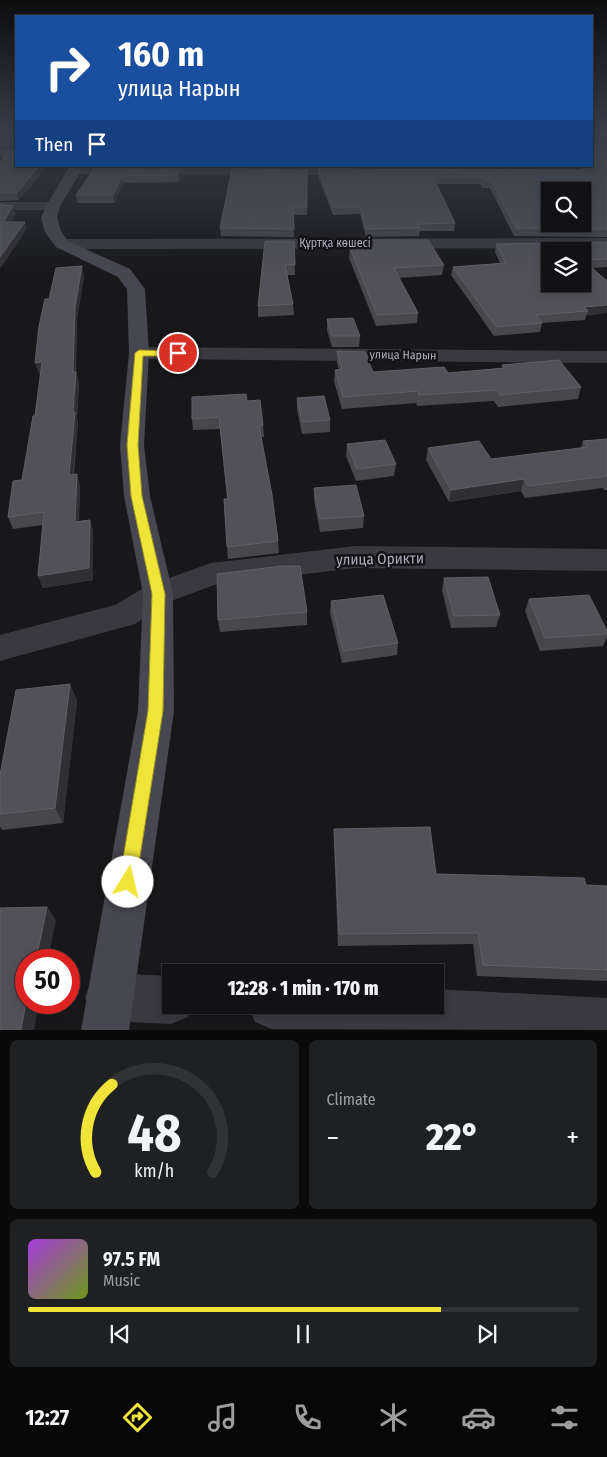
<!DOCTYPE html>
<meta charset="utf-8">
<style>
:root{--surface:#121214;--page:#1f2022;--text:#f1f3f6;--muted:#9c9ea0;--line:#313234;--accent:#f1e438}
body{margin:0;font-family:"Fira Sans Condensed",sans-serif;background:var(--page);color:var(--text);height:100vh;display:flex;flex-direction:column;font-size:19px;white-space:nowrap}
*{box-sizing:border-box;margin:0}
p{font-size:16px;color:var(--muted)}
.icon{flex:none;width:28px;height:28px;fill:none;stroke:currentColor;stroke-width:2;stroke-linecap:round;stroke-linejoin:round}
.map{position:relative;height:1030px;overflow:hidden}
.panel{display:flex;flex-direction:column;gap:10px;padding:10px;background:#0a0a0b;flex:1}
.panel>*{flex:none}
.hud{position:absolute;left:15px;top:15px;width:578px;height:152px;border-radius:0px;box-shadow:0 2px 8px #0003,0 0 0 1px var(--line);background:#1a4fa0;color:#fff;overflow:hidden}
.buttons{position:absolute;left:541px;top:182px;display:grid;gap:10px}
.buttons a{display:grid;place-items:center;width:50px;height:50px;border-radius:0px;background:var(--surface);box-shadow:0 2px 8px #0003,0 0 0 1px var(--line);font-size:25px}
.speed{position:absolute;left:15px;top:949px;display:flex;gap:10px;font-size:25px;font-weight:700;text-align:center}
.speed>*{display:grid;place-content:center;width:65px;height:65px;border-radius:50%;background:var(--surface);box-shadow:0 2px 8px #0003,0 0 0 1px var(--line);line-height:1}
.speed .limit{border:8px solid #d22;background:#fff;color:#111}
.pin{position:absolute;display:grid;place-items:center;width:42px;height:42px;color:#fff;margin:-21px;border:2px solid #fff;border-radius:50%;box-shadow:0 1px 5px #0007}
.me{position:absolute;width:55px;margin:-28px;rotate:9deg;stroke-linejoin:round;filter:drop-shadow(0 0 4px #0008)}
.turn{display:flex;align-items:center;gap:18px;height:105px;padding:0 20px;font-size:22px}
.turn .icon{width:65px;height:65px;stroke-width:2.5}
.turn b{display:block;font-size:35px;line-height:42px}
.then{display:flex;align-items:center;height:48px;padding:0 20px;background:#0003;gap:10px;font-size:19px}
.big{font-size:38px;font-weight:800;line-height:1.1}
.panel .tile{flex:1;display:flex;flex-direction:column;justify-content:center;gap:8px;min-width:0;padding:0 18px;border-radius:8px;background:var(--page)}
.panel .dial{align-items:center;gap:0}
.dial svg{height:130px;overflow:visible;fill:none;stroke:var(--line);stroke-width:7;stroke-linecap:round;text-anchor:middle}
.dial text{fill:var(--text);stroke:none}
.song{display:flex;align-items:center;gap:15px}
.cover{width:60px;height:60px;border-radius:8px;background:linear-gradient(135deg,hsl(280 70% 55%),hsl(80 70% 35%))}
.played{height:5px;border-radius:2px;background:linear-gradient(90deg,var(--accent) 75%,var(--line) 75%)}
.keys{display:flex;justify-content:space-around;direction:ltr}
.heat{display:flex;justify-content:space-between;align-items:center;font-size:28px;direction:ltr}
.panel .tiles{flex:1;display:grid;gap:10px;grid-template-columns:1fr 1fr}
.tile:last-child{grid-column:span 2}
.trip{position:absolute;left:162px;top:964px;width:282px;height:50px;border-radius:0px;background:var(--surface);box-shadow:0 2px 8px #0003,0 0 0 1px var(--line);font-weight:800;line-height:50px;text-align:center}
.menu{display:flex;height:80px;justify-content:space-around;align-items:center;background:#070708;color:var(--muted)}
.menu .icon{width:35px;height:35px}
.menu .on{color:var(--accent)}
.menu b{font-size:22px;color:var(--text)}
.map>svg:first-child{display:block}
</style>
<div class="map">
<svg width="607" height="1030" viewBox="0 0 607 1030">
<rect width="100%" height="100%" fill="#18181a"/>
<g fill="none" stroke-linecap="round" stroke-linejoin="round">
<g fill="#3a393f" fill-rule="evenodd">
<rect x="0" y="148" width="16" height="8"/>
<polygon points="74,167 355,167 362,171 355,175 69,174 67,171 69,168"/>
<polygon points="0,202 53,202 58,203 60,206 58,209 53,210 0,210"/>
<polygon points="607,238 607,248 62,249 56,247 54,244 56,241 62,239"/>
<polygon points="139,347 607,351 607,363 139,359 132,357 129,353 132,349"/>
<polygon points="355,546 607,549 607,571 355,568 214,585 158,606 147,602 143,594 147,586 211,563"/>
<polygon points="109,973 171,976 171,1005 193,1005 188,1017 171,1024 109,1021 92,1014 85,997 92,980"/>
<polygon points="436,989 607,998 607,1030 272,1029 255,1022 248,1005 436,1005"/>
</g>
<polygon fill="#3a393f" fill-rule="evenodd" points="158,582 169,586 173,594 169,602 135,624 0,661 0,635 115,605 147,586"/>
<polygon fill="#47474f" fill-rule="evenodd" points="70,166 84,166 60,206 57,218 61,231 68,241 130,269 145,289 149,353 144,445 150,496 173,594 174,711 129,1030 81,1030 138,711 143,594 124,496 120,445 129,353 127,289 118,277 56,247 45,232 41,218 46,206"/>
</g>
<g fill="#47474c">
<polygon points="0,131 16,131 16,166 47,166 19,200 0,201 0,164 16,150 16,147 13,146 13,144 11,146 0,147"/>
<polygon points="607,131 607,237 514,236 490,188 482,188 480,184 436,184 455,223 454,231 420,231 419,236 366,237 360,214 333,215 318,176 318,169 581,170 583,168 581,166 591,166"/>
<polygon points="94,169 180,169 181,176 179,182 123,183 115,203 77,203 76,195"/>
<polygon points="307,170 307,215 293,215 294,237 221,236 220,228"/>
<polygon points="370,240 444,265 442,275 399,278 418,313 417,323 376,326 349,258 350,248 370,247"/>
<polygon points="294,241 295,275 287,275 293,304 294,315 258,317 258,306"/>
<polygon points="607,242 607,267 592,268 607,281 586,316 585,320 542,323 540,332 494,336 451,275 453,267 500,263 495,252 496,244"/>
<polygon points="84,276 77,318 76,372 79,383 77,418 78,423 74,474 80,485 79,521 90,520 93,532 93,580 43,588 38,576 43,525 13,529 8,517 22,480 35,416 41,374 39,374 49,299"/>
<polygon points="327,319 360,336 359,347 332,347 327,330"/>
<polygon points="337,351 373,372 448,373 502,368 502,365 581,387 578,399 498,407 494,401 417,406 416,403 342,409 334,381 335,370 339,369 337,363"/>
<polygon points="297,398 330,420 330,432 302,434 297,409"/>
<polygon points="247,401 263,425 264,437 261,437 278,541 279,553 228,559 227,547 227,499 220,429 193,430 192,419"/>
<polygon points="607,439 607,490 604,490 603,488 525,498 521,491 449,502 426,460 428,448 491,459 581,448 583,441"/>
<polygon points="347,444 396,464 394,476 356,481 346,456"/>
<polygon points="314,488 364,516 363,528 320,532 314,500"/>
<polygon points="444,578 500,615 496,627 451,628 442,590"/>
<polygon points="529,599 607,631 607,637 603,646 540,651 525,611"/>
<polygon points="331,601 398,643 397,655 342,663 330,613"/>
<polygon points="307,612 307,625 220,632 218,620"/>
<polygon points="70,684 77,701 63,823 2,830 0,827 0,775"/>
<polygon points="334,829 436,874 586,885 607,886 607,981 477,976 473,944 338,946 334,842"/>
</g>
<g fill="#302f33">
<polygon points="14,134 12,139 13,144 11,146 9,139"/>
<polygon points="39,166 47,166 19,200 17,193"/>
<polygon points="180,169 181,176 179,182 178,175"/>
<polygon points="122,176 123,183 115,203 113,195"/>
<polygon points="13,206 16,214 5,230 3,222"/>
<polygon points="25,222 27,229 0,269 0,257"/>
<polygon points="82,266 84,276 77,318 75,383 76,372 79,383 77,418 78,423 72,486 69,475 73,412 73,372 75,307"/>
<polygon points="607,305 607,313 586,316 588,311 584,307"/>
<polygon points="42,362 45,373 39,374 35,363"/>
<polygon points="77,474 80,485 78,534 75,522"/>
<polygon points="524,479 521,491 449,502 451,490"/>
<polygon points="90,520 93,532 93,580 43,588 38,576"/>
<polygon points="70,684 77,701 63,823 55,808"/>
<polygon points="47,907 56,920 48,960 36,960"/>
<polygon points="26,1002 39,1002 34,1030 21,1030"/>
</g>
<g fill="#525158" stroke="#605f67" fill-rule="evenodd">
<polygon points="0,131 16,131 16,166 39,166 17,193 0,193 0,164 6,151 16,150 16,141 12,139 14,134 9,139 0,140"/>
<path d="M591,131H607V229L516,228L491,180H483L482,177H433L455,223L417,224L420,228L366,229L360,207H333L318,169L581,170L587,166H591ZM550,191H582V224H550Z"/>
<polygon points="94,169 180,169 178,175 122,176 113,195 76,195"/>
<polygon points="232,169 307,170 307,207 293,207 294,229 220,228"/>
<polygon points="0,204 13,206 3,222 25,222 0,257"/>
<polygon points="370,240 428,240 444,265 394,268 418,313 377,315 350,248 372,247"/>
<polygon points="265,241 294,241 295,265 285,265 293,304 258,306"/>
<path d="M607,242V259L583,260L607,281V305L584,307L588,311L536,315L542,323L496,327L453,267L506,263L496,244ZM550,251H582V284H550Z"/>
<polygon points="82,266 75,307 73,372 76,372 73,412 75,412 69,475 77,474 75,522 90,520 89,568 38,576 44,512 8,517 13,481 22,480 33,416 35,416 42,362 35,363 39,326 45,299 49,299 56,268"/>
<polygon points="353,318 360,336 332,336 327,319"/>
<polygon points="337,351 365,352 373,372 444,367 448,373 505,368 502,365 559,360 581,387 500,395 497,390 419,395 418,391 343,397 335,370 342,369"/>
<polygon points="246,394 247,401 260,400 263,425 259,426 272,495 278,541 227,547 224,499 228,499 219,417 192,419 192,397"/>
<polygon points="324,396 330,420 302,422 297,398"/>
<polygon points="607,439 607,476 528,486 524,479 451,490 428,448 479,441 491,459 588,447 583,441"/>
<polygon points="385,440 396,464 357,469 347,444"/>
<polygon points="356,485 364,516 320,519 314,488"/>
<polygon points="282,566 300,566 307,612 218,620 217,574"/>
<polygon points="488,577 500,615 454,616 444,578"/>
<polygon points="383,595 398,643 343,651 331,601"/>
<polygon points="589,595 607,631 607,634 545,638 529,599"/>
<polygon points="70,684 55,808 0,814 0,775 16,690"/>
<polygon points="430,827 436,874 584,878 586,885 607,886 607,970 483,965 478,933 339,934 334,829"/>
<polygon points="47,907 36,960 26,960 26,1002 21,1030 0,1030 0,908"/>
</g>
<linearGradient id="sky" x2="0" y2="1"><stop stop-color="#0d0d0e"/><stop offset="0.48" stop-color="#373d49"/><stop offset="1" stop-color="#373d49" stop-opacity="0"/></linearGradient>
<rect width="607" height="275" fill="url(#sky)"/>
<polygon fill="#f1e438" stroke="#9d9424" points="139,350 178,351 183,353 178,356 143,356 138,445 142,496 165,594 163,711 136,882 134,889 128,891 121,889 119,882 148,711 152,594 131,496 127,445 135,353"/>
<g text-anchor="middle" stroke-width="5" stroke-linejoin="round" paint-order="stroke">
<g font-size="12" fill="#aaabba" stroke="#131315">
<text x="335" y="247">Құртқа көшесі</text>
<text transform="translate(403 355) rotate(1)" y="4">улица Нарын</text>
</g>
<g font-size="15" fill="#aaabba" stroke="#131315">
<text transform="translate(380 559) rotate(-1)" y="5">улица Орикти</text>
</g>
</g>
</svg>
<div class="buttons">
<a><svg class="icon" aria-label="search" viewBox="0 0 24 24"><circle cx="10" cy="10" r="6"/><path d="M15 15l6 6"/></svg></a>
<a><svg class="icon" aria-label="layers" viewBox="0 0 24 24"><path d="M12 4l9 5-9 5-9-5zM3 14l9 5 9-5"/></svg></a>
</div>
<div class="speed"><div class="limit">50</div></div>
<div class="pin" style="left:178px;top:353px;background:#d93025"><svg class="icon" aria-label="arrive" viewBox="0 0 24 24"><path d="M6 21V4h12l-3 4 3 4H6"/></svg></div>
<svg class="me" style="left:128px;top:882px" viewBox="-20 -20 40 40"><circle r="19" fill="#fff"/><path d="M0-13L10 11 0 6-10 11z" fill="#f1e438"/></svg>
<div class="trip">12:28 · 1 min · 170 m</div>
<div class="hud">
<div class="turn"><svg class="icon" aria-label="right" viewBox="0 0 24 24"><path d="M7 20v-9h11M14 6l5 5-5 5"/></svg><div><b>160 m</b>улица Нарын</div></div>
<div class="then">Then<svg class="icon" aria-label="arrive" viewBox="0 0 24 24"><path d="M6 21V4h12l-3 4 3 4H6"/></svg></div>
</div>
</div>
<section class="panel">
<div class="tiles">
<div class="tile dial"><svg viewBox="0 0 100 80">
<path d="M14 69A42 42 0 1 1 86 69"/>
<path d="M14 69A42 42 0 0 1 24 15" stroke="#f1e438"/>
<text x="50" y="56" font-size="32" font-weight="700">48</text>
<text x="50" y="72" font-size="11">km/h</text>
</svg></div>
<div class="tile"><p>Climate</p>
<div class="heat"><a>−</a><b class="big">22°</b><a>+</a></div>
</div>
<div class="tile">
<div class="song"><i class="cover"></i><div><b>97.5 FM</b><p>Music</p></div></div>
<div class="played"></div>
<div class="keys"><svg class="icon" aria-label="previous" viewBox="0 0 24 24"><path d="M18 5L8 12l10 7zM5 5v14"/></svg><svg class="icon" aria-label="pause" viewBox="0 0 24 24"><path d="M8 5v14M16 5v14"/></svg><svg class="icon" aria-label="next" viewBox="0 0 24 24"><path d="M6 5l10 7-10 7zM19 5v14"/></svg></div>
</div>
</div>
</section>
<nav class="menu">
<b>12:27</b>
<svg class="icon on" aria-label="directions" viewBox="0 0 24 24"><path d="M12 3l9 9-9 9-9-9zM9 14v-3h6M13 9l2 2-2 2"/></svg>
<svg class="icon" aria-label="music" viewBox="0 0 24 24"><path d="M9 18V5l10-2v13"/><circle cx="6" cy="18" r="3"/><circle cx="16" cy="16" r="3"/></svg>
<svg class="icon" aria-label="phone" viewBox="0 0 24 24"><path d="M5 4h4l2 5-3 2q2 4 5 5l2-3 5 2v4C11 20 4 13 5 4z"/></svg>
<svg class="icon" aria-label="climate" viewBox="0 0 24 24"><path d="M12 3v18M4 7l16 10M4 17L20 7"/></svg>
<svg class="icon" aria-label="car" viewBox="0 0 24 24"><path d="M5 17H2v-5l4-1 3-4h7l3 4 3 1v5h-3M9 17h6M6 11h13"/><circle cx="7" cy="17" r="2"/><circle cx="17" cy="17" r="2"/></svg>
<svg class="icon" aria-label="filters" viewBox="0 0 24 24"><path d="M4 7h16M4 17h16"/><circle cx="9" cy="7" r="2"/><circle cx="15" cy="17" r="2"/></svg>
</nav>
